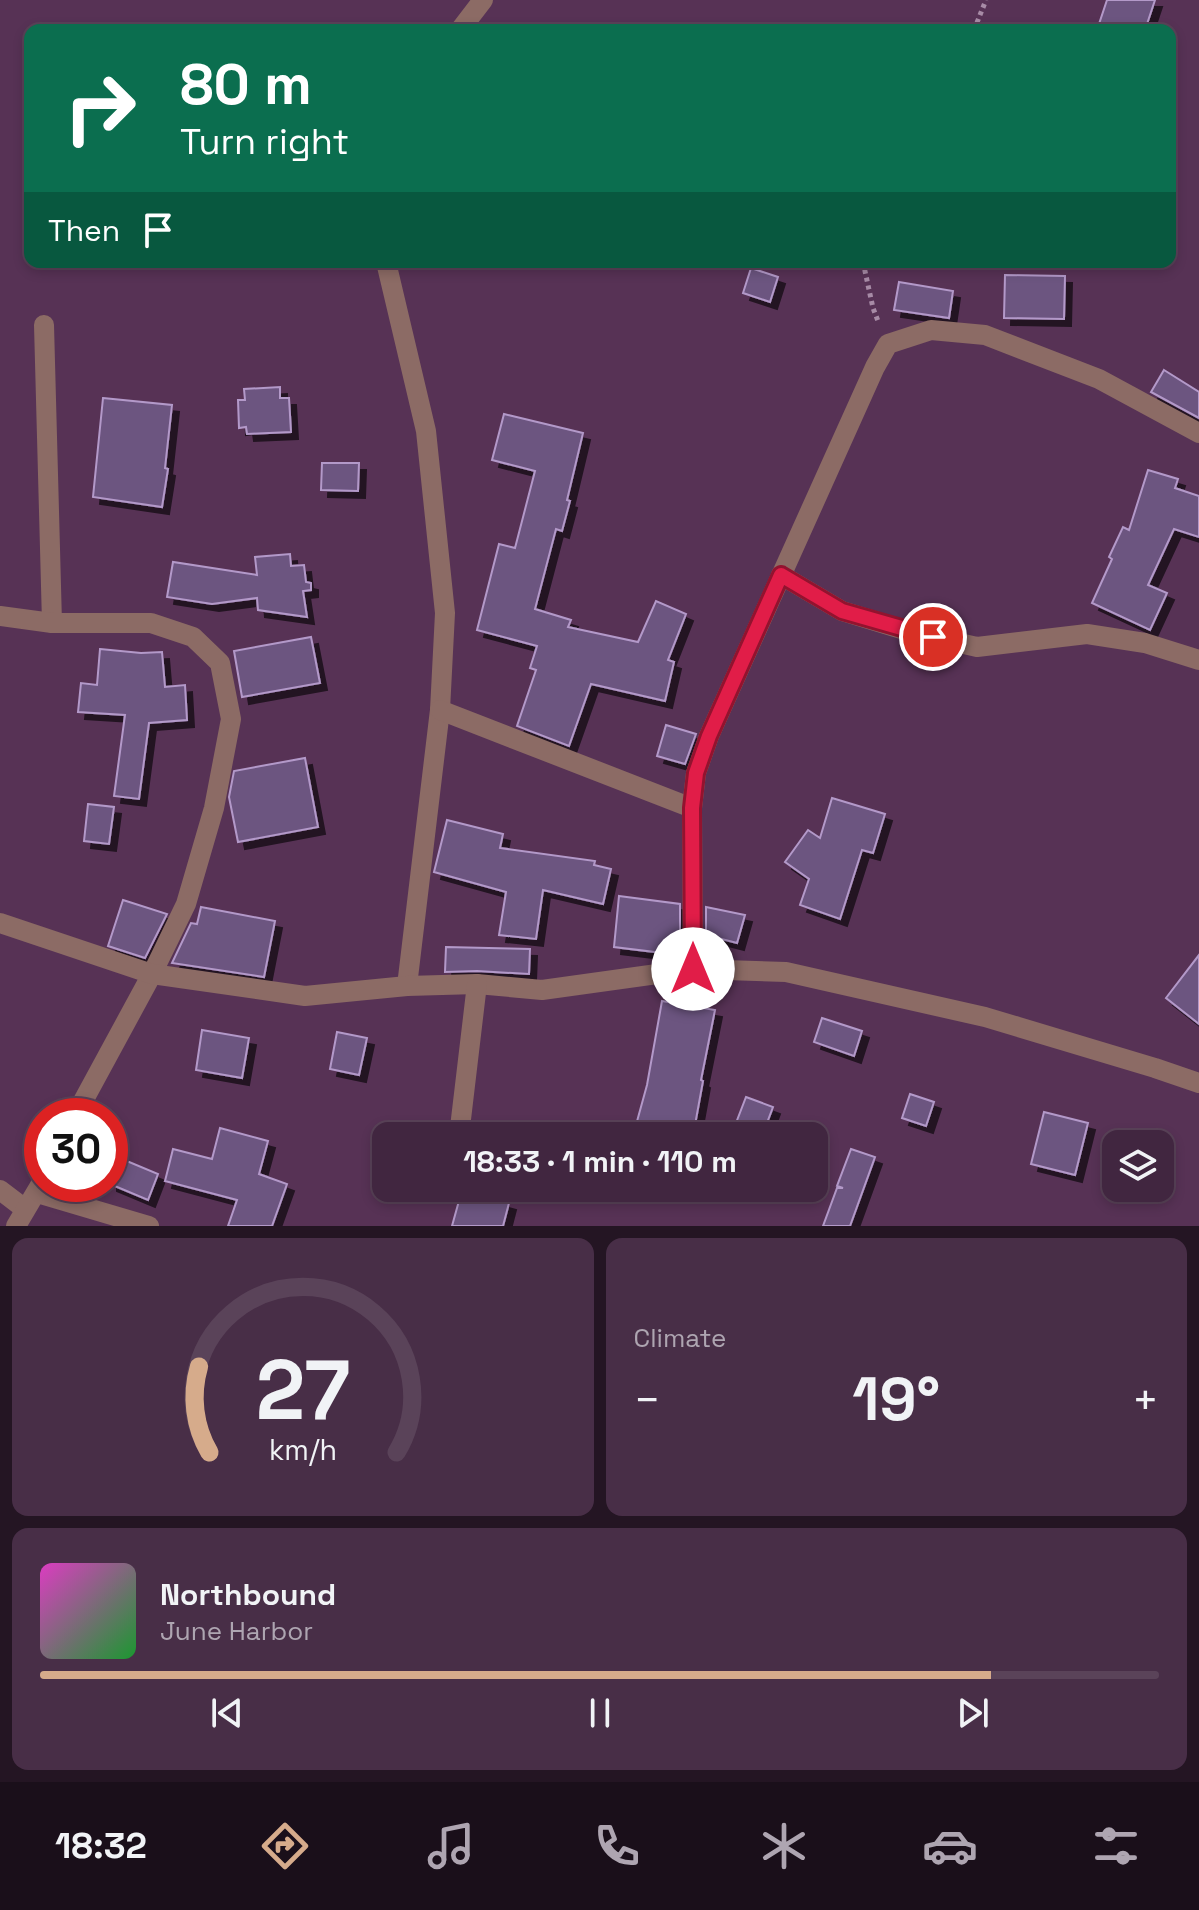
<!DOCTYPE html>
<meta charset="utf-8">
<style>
:root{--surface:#412640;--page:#482e47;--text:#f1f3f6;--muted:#aea5b1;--line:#5a4359;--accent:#d6ab8b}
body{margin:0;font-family:"Space Grotesk",sans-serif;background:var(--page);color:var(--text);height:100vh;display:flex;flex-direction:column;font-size:30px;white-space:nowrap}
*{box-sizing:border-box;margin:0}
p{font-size:26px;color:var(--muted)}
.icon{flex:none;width:44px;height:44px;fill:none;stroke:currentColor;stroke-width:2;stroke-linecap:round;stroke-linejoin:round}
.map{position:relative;height:1226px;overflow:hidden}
.sheet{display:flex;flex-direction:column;gap:12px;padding:12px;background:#241523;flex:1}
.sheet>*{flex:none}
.guide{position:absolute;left:24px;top:24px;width:1152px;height:244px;border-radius:16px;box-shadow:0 4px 12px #0003,0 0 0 2px var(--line);background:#0b6e4f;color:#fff;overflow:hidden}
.tools{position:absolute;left:1102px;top:1130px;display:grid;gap:16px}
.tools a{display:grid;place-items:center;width:72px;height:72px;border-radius:16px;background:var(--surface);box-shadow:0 4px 12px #0003,0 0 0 2px var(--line);font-size:40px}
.speed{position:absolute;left:24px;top:1098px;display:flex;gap:16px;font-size:40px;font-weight:700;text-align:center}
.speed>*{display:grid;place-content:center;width:104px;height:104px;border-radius:50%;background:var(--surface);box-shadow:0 4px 12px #0003,0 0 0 2px var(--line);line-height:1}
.speed .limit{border:12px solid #d22;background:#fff;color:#111}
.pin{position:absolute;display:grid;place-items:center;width:68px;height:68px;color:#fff;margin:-34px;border:4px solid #fff;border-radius:50%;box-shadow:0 2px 8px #0007}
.me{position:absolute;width:88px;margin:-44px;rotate:0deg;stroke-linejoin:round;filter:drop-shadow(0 0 6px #0008)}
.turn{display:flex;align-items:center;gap:28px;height:168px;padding:0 24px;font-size:36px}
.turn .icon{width:104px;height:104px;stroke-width:2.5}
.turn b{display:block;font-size:56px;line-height:68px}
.then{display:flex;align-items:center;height:76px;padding:0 24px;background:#0003;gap:16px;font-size:30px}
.big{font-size:60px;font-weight:700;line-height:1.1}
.sheet .widget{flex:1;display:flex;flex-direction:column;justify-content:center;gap:12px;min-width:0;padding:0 28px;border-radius:16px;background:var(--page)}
.sheet .dial{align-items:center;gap:0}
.dial svg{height:208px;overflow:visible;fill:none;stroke:var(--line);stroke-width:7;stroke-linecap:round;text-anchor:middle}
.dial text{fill:var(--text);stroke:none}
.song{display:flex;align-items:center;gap:24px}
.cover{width:96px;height:96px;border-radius:12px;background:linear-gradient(135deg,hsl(310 70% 55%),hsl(130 70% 35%))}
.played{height:8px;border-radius:4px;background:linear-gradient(90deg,var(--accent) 85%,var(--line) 85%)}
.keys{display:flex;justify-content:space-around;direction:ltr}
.heat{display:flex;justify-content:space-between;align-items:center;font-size:44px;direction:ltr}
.sheet .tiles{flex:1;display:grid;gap:12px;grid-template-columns:1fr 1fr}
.widget:last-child{grid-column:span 2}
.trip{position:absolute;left:372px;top:1122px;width:456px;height:80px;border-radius:16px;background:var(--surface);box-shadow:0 4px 12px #0003,0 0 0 2px var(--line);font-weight:700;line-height:80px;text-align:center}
.tab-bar{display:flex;height:128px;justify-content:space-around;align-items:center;background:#1a0f1a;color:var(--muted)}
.tab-bar .icon{width:56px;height:56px}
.tab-bar .current{color:var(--accent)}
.tab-bar b{font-size:36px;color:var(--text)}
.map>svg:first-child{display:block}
</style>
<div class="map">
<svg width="1199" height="1226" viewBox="0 0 1199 1226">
<defs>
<filter id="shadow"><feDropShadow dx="7" dy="7" stdDeviation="0" flood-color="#0009"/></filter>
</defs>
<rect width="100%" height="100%" fill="#573255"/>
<g fill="#6c5480" stroke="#b399c9" stroke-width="2" filter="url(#shadow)">
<polygon points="1107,0 1155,0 1145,30 1097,30"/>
<polygon points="751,268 778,277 770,302 743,293"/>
<polygon points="1005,275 1065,276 1064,319 1004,318"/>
<polygon points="899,282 953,291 949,318 894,310"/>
<polygon points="1164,370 1199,392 1199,418 1151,392"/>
<polygon points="280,387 280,398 289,398 291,432 247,434 246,427 239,428 238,400 245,400 244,389"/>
<polygon points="103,398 172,405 165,468 168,469 162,507 93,497"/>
<polygon points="504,414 583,433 567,500 570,501 562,531 556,529 535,609 571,620 568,627 638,642 656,601 686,614 668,660 674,662 665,701 591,684 569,746 517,726 536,670 530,668 537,646 477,630 499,544 515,548 535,471 492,460"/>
<polygon points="322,463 359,463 358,491 321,490"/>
<polygon points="1148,470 1178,479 1175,488 1199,496 1199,537 1174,529 1148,585 1167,593 1150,630 1092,603 1112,559 1109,557 1123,527 1129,530"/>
<polygon points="290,554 291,566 304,565 306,582 311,583 311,590 303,591 307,617 258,610 257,598 212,604 167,597 173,562 257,575 255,557"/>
<polygon points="311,637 320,683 242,697 234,651"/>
<polygon points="100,649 141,653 162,652 165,687 185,685 187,720 149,723 139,799 114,796 125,715 78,712 81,683 97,685"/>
<polygon points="666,725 696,734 685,764 657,756"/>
<polygon points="305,758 318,827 238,842 229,797 234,771"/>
<polygon points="832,798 885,814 873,853 862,850 840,919 800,905 809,879 785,862 808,830 820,838"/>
<polygon points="88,804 114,807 109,844 84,841"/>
<polygon points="447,820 503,834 500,848 595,861 594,865 611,869 603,904 543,890 536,939 499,935 506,892 434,872"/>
<polygon points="619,896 680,904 680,955 614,947"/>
<polygon points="123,900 167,914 145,958 108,946"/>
<polygon points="201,907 275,921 264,977 172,963 191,923 197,924"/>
<polygon points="706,907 745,915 737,943 706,935"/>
<polygon points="446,947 530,949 529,974 477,971 445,972"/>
<polygon points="1199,955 1199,1024 1166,998"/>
<polygon points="662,1001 715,1010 701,1080 703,1081 693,1136 672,1136 636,1125 647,1085"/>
<polygon points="822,1018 862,1031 854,1056 814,1042"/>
<polygon points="202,1030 249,1038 242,1078 196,1070"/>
<polygon points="337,1032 367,1038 359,1075 330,1069"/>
<polygon points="910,1094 934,1102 926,1126 902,1118"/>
<polygon points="746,1097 773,1107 762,1136 731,1136"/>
<polygon points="1044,1112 1088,1123 1075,1175 1031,1164"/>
<polygon points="220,1128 268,1141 259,1174 287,1184 272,1226 228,1226 237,1200 165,1181 173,1149 212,1159"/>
<polygon points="851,1149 875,1157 850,1226 823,1226 837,1188 843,1188 837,1186"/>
<polygon points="110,1154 158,1174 148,1200 110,1184"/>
<polygon points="462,1190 509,1203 503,1226 452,1226"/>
</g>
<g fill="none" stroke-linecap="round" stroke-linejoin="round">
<g stroke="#a78ba6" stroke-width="5" stroke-dasharray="4 4" stroke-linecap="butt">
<polyline points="974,30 986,0"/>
<polyline points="863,262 873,308 878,321"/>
</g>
<g stroke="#8c6b65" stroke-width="20">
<polyline points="460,30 483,0"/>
<polyline points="386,262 426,431 445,613 440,710 407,986"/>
<polyline points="44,325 52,623"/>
<polyline points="781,575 842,611 911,632 977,647 1087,634 1145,643 1199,660"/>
<polyline points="0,616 52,623 151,623 193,637 220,663 231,719 214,808 186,904 152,974 75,1116"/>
<polyline points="440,710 692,808"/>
<polyline points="0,923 152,974 305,996 407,986 477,984 542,990 693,969 786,972 985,1017 1155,1068 1199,1083"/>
<polyline points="693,969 692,808 696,773 709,736 875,367 888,344 931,330 985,335 1099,379 1199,433"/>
<polyline points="459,1136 477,984"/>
<polyline points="0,1190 25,1209"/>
<polyline points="37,1193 149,1226"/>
<polyline points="16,1226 42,1182"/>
</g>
</g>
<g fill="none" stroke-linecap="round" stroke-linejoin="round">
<defs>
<polyline id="route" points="693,969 692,808 696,773 709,736 781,575 842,611 933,637"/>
</defs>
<use href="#route" stroke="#92132f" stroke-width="20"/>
<use href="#route" stroke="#e11d48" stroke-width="14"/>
</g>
</svg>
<div class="tools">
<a><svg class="icon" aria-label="layers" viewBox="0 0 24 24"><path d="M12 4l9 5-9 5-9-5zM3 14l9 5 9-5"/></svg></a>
</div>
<div class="speed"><div class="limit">30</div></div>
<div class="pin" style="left:933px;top:637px;background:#d93025"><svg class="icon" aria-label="arrive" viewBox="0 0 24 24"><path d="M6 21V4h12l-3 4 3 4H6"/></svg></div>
<svg class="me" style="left:693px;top:969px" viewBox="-20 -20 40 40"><circle r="19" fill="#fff"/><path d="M0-13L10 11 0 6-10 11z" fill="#e11d48"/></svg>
<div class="trip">18:33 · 1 min · 110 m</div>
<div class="guide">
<div class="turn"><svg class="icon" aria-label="right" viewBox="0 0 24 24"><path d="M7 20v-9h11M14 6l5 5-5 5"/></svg><div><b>80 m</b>Turn right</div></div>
<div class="then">Then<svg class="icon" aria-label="arrive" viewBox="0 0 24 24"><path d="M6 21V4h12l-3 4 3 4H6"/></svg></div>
</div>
</div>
<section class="sheet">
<div class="tiles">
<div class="widget dial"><svg viewBox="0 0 100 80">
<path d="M14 69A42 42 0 1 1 86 69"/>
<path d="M14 69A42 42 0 0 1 10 36" stroke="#d6ab8b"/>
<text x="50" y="56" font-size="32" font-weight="700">27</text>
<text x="50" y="72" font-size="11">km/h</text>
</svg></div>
<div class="widget"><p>Climate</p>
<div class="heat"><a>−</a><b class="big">19°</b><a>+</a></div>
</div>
<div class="widget">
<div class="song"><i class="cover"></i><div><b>Northbound</b><p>June Harbor</p></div></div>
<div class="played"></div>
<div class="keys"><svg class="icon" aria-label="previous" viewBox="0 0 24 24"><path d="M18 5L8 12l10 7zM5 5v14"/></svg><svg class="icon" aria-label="pause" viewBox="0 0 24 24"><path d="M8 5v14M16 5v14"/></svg><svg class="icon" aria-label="next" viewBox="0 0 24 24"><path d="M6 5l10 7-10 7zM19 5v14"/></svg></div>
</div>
</div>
</section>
<nav class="tab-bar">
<b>18:32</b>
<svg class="icon current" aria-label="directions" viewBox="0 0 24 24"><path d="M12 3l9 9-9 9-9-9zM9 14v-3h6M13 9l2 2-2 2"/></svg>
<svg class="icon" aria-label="music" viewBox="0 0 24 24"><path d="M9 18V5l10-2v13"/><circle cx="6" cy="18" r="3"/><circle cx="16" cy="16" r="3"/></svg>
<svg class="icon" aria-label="phone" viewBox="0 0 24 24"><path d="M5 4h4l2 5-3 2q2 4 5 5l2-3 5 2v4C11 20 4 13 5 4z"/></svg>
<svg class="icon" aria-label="climate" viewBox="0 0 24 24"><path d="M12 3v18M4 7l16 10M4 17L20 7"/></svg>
<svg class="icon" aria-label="car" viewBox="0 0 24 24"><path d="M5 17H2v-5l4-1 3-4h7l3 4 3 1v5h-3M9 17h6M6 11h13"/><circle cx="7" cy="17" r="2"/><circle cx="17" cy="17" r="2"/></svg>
<svg class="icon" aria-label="filters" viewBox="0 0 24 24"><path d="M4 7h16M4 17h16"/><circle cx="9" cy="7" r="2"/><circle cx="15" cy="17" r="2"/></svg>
</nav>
